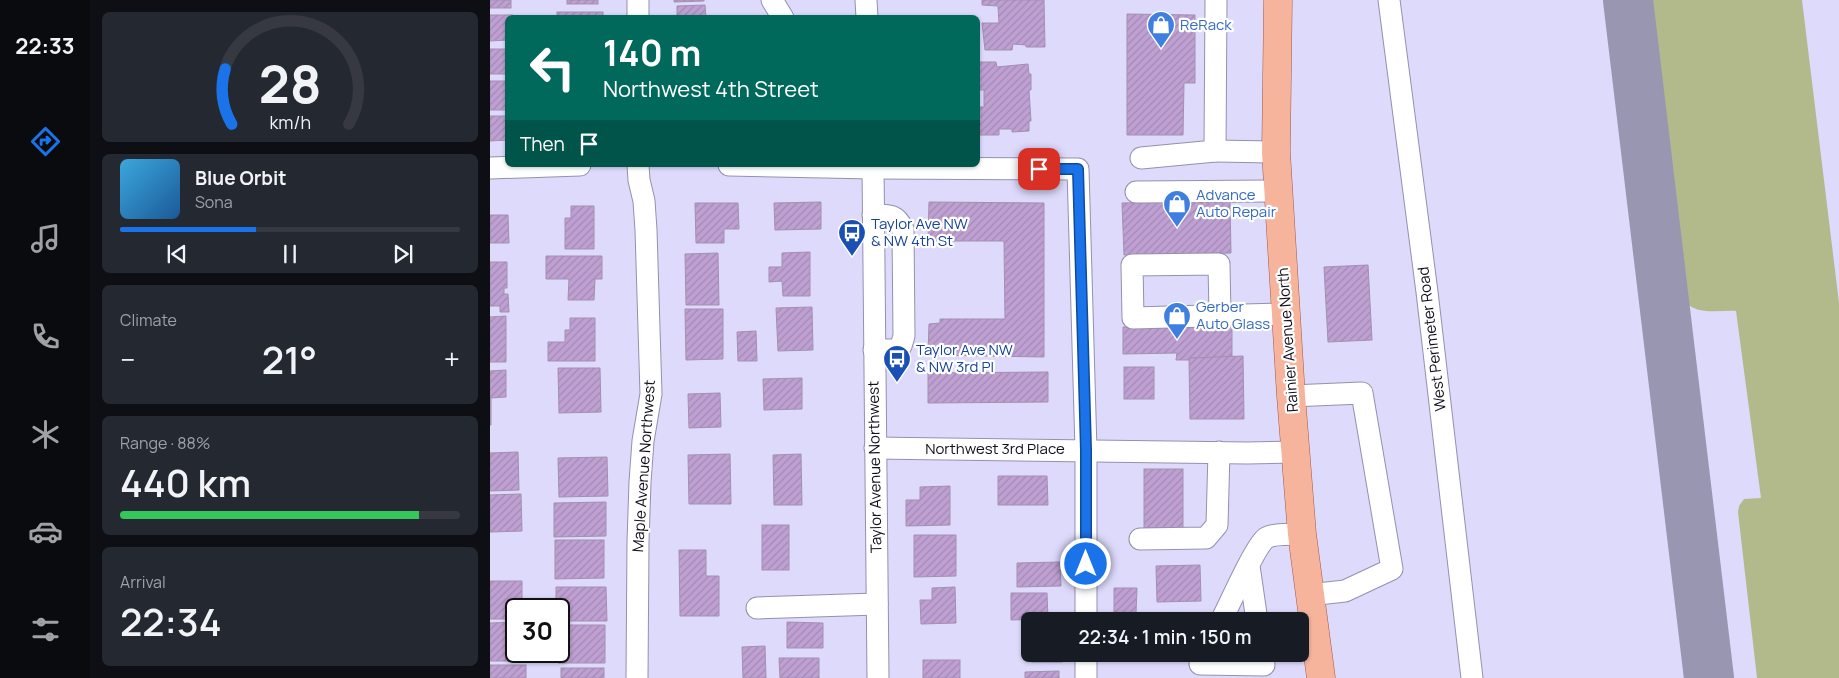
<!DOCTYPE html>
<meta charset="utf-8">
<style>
:root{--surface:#171b24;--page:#242831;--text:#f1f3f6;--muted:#9ea1a6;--line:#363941;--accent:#1a73e8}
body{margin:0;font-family:Manrope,sans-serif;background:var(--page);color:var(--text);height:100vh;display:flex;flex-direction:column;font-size:19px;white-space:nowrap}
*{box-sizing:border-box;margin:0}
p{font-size:16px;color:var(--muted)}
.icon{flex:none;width:28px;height:28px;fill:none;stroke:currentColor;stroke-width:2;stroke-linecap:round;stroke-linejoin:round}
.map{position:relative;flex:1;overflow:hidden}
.drawer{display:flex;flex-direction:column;gap:12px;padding:12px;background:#0d0f14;width:400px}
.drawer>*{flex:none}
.top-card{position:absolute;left:15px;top:15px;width:475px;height:152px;border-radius:8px;box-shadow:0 1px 4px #0004;background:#00695c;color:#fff;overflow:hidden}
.speed{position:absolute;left:15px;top:598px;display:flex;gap:10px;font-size:25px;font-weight:700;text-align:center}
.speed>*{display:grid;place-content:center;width:65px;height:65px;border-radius:50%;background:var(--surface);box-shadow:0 1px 4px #0004;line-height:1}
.speed .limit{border:2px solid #111;border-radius:8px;background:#fff;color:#111}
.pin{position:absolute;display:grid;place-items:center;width:42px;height:42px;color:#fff;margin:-21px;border-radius:10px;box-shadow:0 2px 8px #0006}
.me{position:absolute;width:55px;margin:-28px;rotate:0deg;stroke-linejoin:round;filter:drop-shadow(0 0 4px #0008)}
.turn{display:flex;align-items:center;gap:18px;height:105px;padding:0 15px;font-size:22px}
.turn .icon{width:65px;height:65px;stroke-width:2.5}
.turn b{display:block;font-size:35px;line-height:42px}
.then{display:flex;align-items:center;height:48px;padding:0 15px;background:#0003;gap:10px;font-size:19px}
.big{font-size:38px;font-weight:600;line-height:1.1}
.drawer .card{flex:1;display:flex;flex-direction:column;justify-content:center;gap:8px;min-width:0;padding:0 18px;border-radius:8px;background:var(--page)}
.drawer .dial{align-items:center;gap:0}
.dial svg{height:130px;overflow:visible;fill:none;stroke:var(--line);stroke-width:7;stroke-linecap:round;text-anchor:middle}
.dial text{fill:var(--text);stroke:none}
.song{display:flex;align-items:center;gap:15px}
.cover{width:60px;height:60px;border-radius:8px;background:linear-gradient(135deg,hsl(200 70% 55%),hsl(210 70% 35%))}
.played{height:5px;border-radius:2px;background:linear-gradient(90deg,var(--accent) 40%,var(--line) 40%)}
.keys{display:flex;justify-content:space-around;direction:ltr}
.heat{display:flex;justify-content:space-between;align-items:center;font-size:28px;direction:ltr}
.charge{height:8px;border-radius:4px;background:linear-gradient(90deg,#34c759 88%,var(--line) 0)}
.trip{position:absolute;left:531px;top:612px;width:288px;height:50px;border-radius:8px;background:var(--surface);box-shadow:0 1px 4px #0004;font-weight:600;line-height:50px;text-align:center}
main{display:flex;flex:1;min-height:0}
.tabs{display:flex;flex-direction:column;width:90px;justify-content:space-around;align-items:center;background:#090b0e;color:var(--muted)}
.tabs .icon{width:35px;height:35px}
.tabs .active{color:var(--accent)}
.tabs b{font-size:22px;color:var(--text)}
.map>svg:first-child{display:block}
</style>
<main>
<nav class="tabs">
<b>22:33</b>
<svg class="icon active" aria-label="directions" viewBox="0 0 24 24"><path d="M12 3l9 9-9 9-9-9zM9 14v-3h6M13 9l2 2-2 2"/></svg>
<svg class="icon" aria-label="music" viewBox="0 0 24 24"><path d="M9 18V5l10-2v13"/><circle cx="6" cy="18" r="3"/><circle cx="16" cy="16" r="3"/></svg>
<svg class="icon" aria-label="phone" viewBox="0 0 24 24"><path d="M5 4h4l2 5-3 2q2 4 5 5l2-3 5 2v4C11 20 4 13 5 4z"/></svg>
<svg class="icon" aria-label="climate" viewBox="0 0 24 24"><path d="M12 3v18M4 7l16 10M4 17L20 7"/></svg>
<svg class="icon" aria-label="car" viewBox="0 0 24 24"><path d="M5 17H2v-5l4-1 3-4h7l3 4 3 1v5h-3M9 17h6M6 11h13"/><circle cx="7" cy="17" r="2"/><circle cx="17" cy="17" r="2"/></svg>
<svg class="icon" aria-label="filters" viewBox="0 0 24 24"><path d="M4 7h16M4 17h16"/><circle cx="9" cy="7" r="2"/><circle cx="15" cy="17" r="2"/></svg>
</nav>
<section class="drawer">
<div class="card dial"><svg viewBox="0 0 100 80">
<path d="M14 69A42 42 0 1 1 86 69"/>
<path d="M14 69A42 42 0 0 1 10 35" stroke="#1a73e8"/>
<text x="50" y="56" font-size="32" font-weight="700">28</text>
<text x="50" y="72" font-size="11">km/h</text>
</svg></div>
<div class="card">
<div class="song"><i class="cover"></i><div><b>Blue Orbit</b><p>Sona</p></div></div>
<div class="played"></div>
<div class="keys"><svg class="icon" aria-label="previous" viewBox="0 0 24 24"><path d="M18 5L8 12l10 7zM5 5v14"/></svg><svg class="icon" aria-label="pause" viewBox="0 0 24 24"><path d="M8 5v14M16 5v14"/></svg><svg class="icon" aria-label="next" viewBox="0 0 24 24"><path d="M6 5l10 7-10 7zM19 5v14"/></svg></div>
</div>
<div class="card"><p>Climate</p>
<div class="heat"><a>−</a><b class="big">21°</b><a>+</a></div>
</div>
<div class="card"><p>Range · 88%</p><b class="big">440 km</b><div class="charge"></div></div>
<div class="card"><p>Arrival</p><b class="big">22:34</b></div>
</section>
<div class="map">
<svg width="1349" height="678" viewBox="0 0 1349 678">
<defs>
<pattern id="building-hatch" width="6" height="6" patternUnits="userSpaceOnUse" patternTransform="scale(1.25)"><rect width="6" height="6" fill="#bfa0d2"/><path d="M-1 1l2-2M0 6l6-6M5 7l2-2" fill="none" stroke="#a389b4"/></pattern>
</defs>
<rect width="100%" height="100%" fill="#dddafc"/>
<path fill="#b2ba8c" d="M1160,0H1312L1349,303V678H1267L1248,512L1249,506L1254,499L1271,498L1246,311C1229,310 1211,315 1197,304Z"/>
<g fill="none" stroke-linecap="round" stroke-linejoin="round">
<polyline stroke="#9996b1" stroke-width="50" points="1138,0 1219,678"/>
</g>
<g fill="url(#building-hatch)" stroke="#a390ae">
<rect x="0" y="0" width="21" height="8"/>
<rect x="77" y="0" width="31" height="4"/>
<polygon points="184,0 214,0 214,1 184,2"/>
<polygon points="492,0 554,0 555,47 536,47 536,45 523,44 522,50 495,50 492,23 509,23 508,6 492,5"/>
<polygon points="215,5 216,18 187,18 187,6"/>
<rect x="67" y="12" width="46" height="6"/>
<polygon points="637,14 705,15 705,83 694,83 693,135 637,135"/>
<polygon points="0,15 23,15 23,18 18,18 18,40 0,41"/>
<rect x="0" y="49" width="18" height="25"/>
<polygon points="488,62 506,62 507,67 538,64 539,74 541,74 541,90 539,90 541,121 539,121 539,131 522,132 522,129 509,129 509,135 488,135 488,107 494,107 494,90 488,90"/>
<rect x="0" y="81" width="18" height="29"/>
<polygon points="0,116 18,116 18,140 0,141"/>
<polygon points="740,201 741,253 634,255 632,203"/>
<polygon points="331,202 331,229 285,230 284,203"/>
<polygon points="439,202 554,203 554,357 438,355 439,324 450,323 450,319 515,319 514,241 438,241"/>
<polygon points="205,203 248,203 249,229 234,229 234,243 206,243"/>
<polygon points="81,206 104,206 104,249 75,249 75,218 81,218"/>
<polygon points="0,215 18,215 19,243 0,243"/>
<polygon points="320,252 320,296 293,296 292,281 279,282 279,267 292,267 292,253"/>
<polygon points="228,253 229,305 196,305 195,254"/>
<polygon points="56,256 112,256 112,279 105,279 104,300 78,300 79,279 56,279"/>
<polygon points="0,262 17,262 17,288 14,288 14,294 18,294 19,312 10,312 10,306 0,306"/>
<polygon points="878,265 882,340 838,342 834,267"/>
<polygon points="322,307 323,350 288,351 286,308"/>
<polygon points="195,309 233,309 233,359 196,360"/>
<polygon points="16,316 16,362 0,362 0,317"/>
<polygon points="80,318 105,318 105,361 58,361 58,342 75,342 75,330 80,330"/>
<polygon points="742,326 742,356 740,357 701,358 700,360 686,360 687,353 633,354 633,327"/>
<polygon points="266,331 267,361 248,361 247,332"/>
<polygon points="753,356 754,419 700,419 699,360 701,358"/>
<rect x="634" y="367" width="30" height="32"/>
<polygon points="68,368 110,368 111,412 69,413"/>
<polygon points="16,370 16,397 1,398 1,425 0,425 0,371"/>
<polygon points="558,372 558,402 438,403 438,373"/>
<polygon points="312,378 312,409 274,410 273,379"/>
<polygon points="230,393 231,427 199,428 198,394"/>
<polygon points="28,452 29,490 0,491 0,453"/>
<polygon points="240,454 241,504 199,504 198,455"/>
<polygon points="311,454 312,505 284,505 283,455"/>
<polygon points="117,457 118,496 69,497 68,458"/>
<rect x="654" y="469" width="39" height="59"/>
<polygon points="508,476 557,476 558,505 508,505"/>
<polygon points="460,486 460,525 416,526 416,500 430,500 430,487"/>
<polygon points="31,494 32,531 0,532 0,495"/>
<polygon points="116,502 116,536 64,537 64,503"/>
<rect x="272" y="525" width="27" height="45"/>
<polygon points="424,535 466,535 466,576 424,577"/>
<polygon points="65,540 114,540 114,578 65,579"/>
<polygon points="189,550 216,550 216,576 229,576 229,616 190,616"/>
<polygon points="570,562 571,586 527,587 527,563"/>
<polygon points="710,565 711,601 667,602 666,566"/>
<polygon points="0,581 32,581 32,609 26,609 26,619 0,619"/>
<polygon points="66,587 116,587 117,621 69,621 69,609 66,609"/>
<polygon points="465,587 466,623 431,624 430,600 442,600 442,588"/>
<polygon points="624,588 647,588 646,613 624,613"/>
<polygon points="521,593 557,593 558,619 521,620"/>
<polygon points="26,622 26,651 34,651 34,661 0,661 0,623"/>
<polygon points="297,622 333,623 333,648 297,648"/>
<polygon points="69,625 115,625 115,663 68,663"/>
<polygon points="275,646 276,678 253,678 252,647"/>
<rect x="542" y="654" width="30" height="8"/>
<rect x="626" y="654" width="29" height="5"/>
<polygon points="289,658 329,658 329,678 290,678"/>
<rect x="433" y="660" width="37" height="18"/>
<rect x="0" y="665" width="36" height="13"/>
<rect x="71" y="668" width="43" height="10"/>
<polygon points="569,671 569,678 535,678 535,672"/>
</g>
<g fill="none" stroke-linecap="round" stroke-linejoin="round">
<defs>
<g id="minor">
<polyline points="282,0 293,18"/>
<polyline points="376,0 377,18"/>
<polyline points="726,0 725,151 786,152"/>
<polyline points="899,0 937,292 982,678"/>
<polyline points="148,18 148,0"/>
<polyline points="651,158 725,151"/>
<polyline points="239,165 383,168 588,169 596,450 596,621"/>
<polyline points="383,165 388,678"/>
<polyline points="0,168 90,165"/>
<polyline points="646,192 788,191"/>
<path d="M383,215C399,215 406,214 413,229L414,336L411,346L405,350H384"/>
<polyline points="730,315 729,264 642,265 643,318 796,314"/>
<polyline points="801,396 872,393 902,569 855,591 819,595"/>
<polyline points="385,448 757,453 805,452"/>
<polyline points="650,539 716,538 727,525 729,452"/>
<polyline points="759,566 767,621"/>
<polyline points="267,608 387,604"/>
<path d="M731,621C739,606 765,546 776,538C785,533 801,535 812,534"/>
<polyline points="710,664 774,665 772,654"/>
<polyline points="147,678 148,542 150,482 153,441 161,394 156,230 154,201 149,180 148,165"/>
<polyline points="596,678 596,654"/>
</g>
<polyline id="major" points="788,0 786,152 801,396 812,534 831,678"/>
</defs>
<use href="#minor" stroke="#9490b1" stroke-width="23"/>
<use href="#major" stroke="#a35a45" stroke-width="29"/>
<use href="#minor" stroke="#fff" stroke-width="21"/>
<use href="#major" stroke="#f7b49d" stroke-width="28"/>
</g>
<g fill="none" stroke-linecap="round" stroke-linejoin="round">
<defs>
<polyline id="route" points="549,169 588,169 596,450 596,564"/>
</defs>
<use href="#route" stroke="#114b97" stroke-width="12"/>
<use href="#route" stroke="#1a73e8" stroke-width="9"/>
</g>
<defs>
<symbol id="shop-pin" viewBox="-11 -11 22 30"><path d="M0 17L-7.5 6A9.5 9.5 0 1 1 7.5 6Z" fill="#3f7fe0" stroke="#fff"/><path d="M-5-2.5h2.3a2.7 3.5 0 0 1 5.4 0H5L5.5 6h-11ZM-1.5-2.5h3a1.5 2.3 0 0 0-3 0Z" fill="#fff"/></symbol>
<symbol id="bus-pin" viewBox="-11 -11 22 30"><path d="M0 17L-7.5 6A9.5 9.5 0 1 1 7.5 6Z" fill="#1a4fb4" stroke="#fff"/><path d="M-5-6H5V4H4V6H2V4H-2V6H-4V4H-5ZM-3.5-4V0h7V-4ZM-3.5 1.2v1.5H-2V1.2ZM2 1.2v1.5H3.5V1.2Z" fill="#fff"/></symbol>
</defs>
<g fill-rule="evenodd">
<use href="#shop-pin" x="655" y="9" width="32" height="43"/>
<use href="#shop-pin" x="671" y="188" width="32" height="43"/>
<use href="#bus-pin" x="346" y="217" width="32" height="43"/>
<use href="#shop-pin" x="671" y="300" width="32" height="43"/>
<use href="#bus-pin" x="391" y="343" width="32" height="43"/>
</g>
<g text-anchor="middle" stroke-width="4.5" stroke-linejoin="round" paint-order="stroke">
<g font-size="15" fill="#366cbe" stroke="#fff" text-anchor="start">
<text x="690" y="30">ReRack</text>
<text x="706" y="200">Advance<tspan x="706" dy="17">Auto Repair</tspan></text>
<text x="706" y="312">Gerber<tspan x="706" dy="17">Auto Glass</tspan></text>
</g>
<g font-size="15" fill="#164399" stroke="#fff" text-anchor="start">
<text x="381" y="229">Taylor Ave NW<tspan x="381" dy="17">&amp; NW 4th St</tspan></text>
<text x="426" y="355">Taylor Ave NW<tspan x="426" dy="17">&amp; NW 3rd Pl</tspan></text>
</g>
<g font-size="15" fill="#110f1b" stroke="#fff">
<text transform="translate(942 339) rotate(-97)" y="5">West Perimeter Road</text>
<text transform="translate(798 340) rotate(-94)" y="5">Rainier Avenue North</text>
<text x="505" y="454">Northwest 3rd Place</text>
<text transform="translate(154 466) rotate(-86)" y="5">Maple Avenue Northwest</text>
<text transform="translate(385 467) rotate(-91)" y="5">Taylor Avenue Northwest</text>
</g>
</g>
</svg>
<div class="speed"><div class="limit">30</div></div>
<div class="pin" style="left:549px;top:169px;background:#d93025"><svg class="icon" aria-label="arrive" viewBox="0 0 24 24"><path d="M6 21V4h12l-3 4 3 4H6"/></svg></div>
<svg class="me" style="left:596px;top:564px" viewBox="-20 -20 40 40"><circle r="17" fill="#1a73e8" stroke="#fff" stroke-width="3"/><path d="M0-11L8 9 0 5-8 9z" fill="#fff"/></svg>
<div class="trip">22:34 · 1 min · 150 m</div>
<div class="top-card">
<div class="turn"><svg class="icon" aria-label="left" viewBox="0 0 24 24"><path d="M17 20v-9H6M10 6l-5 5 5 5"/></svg><div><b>140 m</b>Northwest 4th Street</div></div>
<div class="then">Then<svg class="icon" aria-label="arrive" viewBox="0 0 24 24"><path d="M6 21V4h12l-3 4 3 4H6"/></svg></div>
</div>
</div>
</main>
